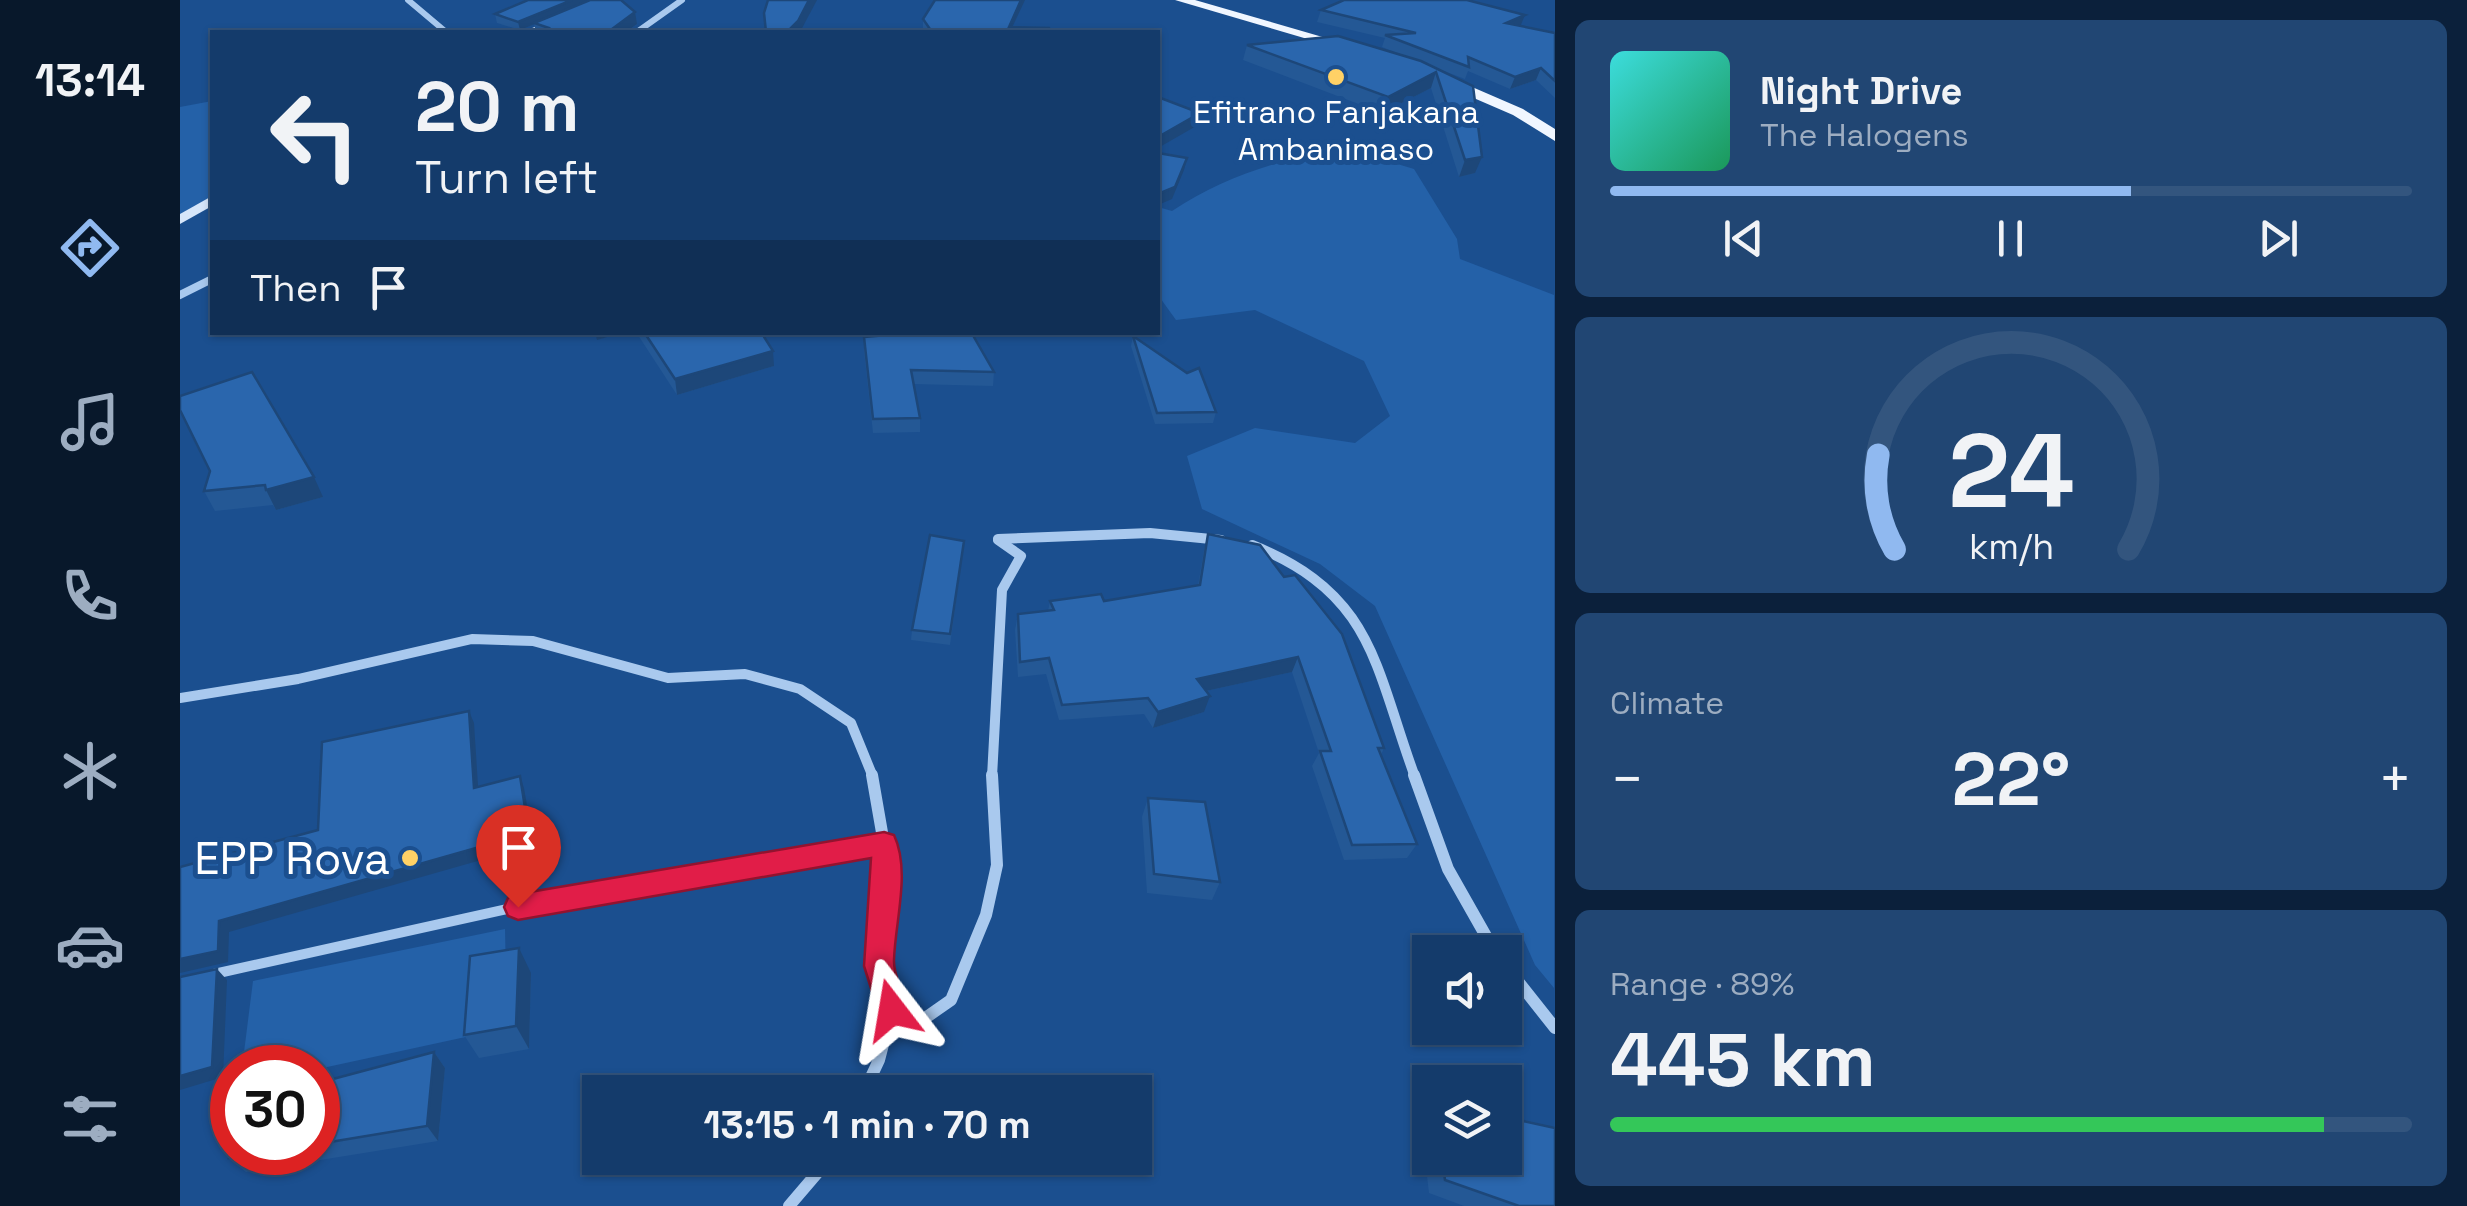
<!DOCTYPE html>
<meta charset="utf-8">
<style>
:root{--surface:#143b6b;--page:#214673;--text:#f1f3f6;--muted:#9dadc1;--line:#33557e;--accent:#90b9f0}
body{margin:0;font-family:"Space Grotesk",sans-serif;background:var(--page);color:var(--text);height:100vh;display:flex;flex-direction:column;font-size:38px;white-space:nowrap}
*{box-sizing:border-box;margin:0}
p{font-size:32px;color:var(--muted)}
.icon{flex:none;width:55px;height:55px;fill:none;stroke:currentColor;stroke-width:2;stroke-linecap:round;stroke-linejoin:round}
.map{position:relative;flex:1;overflow:hidden}
.panel{display:flex;flex-direction:column;gap:20px;padding:20px;background:#0b203b;width:912px}
.panel>*{flex:none}
.banner{position:absolute;left:30px;top:30px;width:950px;height:305px;border-radius:0px;box-shadow:0 2px 8px #0004,0 0 0 2px var(--line);background:#143b6b;color:var(--text);overflow:hidden}
.tools{position:absolute;left:1232px;top:935px;display:grid;gap:20px}
.tools a{display:grid;place-items:center;width:110px;height:110px;border-radius:0px;background:var(--surface);box-shadow:0 2px 8px #0004,0 0 0 2px var(--line);font-size:50px}
.speed{position:absolute;left:30px;top:1045px;display:flex;gap:20px;font-size:50px;font-weight:700;text-align:center}
.speed>*{display:grid;place-content:center;width:130px;height:130px;border-radius:50%;background:var(--surface);box-shadow:0 2px 8px #0004,0 0 0 2px var(--line);line-height:1}
.speed .limit{border:15px solid #d22;background:#fff;color:#111}
.pin{position:absolute;display:grid;place-items:center;width:85px;height:85px;color:#fff;margin:-102px -42px;border-radius:50% 50% 50% 0;rotate:-45deg;box-shadow:0 0 10px #0007}
.pin .icon{rotate:45deg}
.me{position:absolute;width:110px;margin:-55px;rotate:346deg;stroke-linejoin:round;filter:drop-shadow(0 0 8px #0008)}
.turn{display:flex;align-items:center;gap:35px;height:210px;padding:0 40px;font-size:45px}
.turn .icon{width:130px;height:130px;stroke-width:2.5}
.turn b{display:block;font-size:70px;line-height:85px}
.then{display:flex;align-items:center;height:95px;padding:0 40px;background:#0003;gap:20px;font-size:38px}
.big{font-size:75px;font-weight:600;line-height:1.1}
.panel .tile{flex:1;display:flex;flex-direction:column;justify-content:center;gap:15px;min-width:0;padding:0 35px;border-radius:15px;background:var(--page)}
.panel .dial{align-items:center;gap:0}
.dial svg{height:260px;overflow:visible;fill:none;stroke:var(--line);stroke-width:7;stroke-linecap:round;text-anchor:middle}
.dial text{fill:var(--text);stroke:none}
.song{display:flex;align-items:center;gap:30px}
.cover{width:120px;height:120px;border-radius:15px;background:linear-gradient(135deg,hsl(180 70% 55%),hsl(150 70% 35%))}
.played{height:10px;border-radius:5px;background:linear-gradient(90deg,var(--accent) 65%,var(--line) 65%)}
.keys{display:flex;justify-content:space-around;direction:ltr}
.heat{display:flex;justify-content:space-between;align-items:center;font-size:55px;direction:ltr}
.charge{height:15px;border-radius:8px;background:linear-gradient(90deg,#34c759 89%,var(--line) 0)}
.trip{position:absolute;left:402px;top:1075px;width:570px;height:100px;border-radius:0px;background:var(--surface);box-shadow:0 2px 8px #0004,0 0 0 2px var(--line);font-weight:600;line-height:100px;text-align:center}
main{display:flex;flex:1;min-height:0}
.tabs{display:flex;flex-direction:column;width:180px;justify-content:space-around;align-items:center;background:#08182b;color:var(--muted)}
.tabs .icon{width:70px;height:70px}
.tabs .selected{color:var(--accent)}
.tabs b{font-size:45px;color:var(--text)}
.map>svg:first-child{display:block}
</style>
<main>
<nav class="tabs">
<b>13:14</b>
<svg class="icon selected" aria-label="directions" viewBox="0 0 24 24"><path d="M12 3l9 9-9 9-9-9zM9 14v-3h6M13 9l2 2-2 2"/></svg>
<svg class="icon" aria-label="music" viewBox="0 0 24 24"><path d="M9 18V5l10-2v13"/><circle cx="6" cy="18" r="3"/><circle cx="16" cy="16" r="3"/></svg>
<svg class="icon" aria-label="phone" viewBox="0 0 24 24"><path d="M5 4h4l2 5-3 2q2 4 5 5l2-3 5 2v4C11 20 4 13 5 4z"/></svg>
<svg class="icon" aria-label="climate" viewBox="0 0 24 24"><path d="M12 3v18M4 7l16 10M4 17L20 7"/></svg>
<svg class="icon" aria-label="car" viewBox="0 0 24 24"><path d="M5 17H2v-5l4-1 3-4h7l3 4 3 1v5h-3M9 17h6M6 11h13"/><circle cx="7" cy="17" r="2"/><circle cx="17" cy="17" r="2"/></svg>
<svg class="icon" aria-label="filters" viewBox="0 0 24 24"><path d="M4 7h16M4 17h16"/><circle cx="9" cy="7" r="2"/><circle cx="15" cy="17" r="2"/></svg>
</nav>
<div class="map">
<svg width="1375" height="1206" viewBox="0 0 1375 1206">
<rect width="100%" height="100%" fill="#1b4f8f"/>
<g fill="#2461a8">
<polygon points="32,101 32,196 0,216 0,107"/>
<path d="M1164,148L1234,169L1277,239L1280,259L1374,295V988L1355,965L1195,606L1140,564L1022,509L1007,456L1075,428L1175,443L1210,416L1184,361L1075,310L996,320L978,295V207L992,211C1044,176 1102,159 1164,148Z"/>
<polygon points="325,929 327,1028 138,1069 62,1068 73,981"/>
</g>
<g fill="none" stroke-linecap="round" stroke-linejoin="round">
<polyline stroke="#a9c9ee" stroke-width="10" points="34,974 413,890 704,844"/>
<g stroke="#a9c9ee" stroke-width="6">
<polyline points="228,0 266,32"/>
<polyline points="457,32 502,0"/>
</g>
<polyline stroke="#a9c9ee" stroke-width="8" points="0,295 32,279"/>
<g stroke="#a9c9ee" stroke-width="10">
<polyline points="818,539 970,533 1041,540"/>
<path d="M1072,545C1194,594 1194,665 1235,777"/>
<polyline points="0,698 118,679 292,639 353,641 488,678 565,674 620,689 671,723 693,777"/>
<polyline points="812,777 822,590 841,556 818,540"/>
</g>
<g stroke="#a9c9ee" stroke-width="12">
<polyline points="1234,775 1268,869 1315,952"/>
<polyline points="1325,965 1375,1028"/>
<polyline points="712,1010 741,1021 771,1000 806,915 817,865 812,775"/>
<polyline points="684,1092 699,1060 712,1010 699,966 706,892 704,844 692,775"/>
<polyline points="609,1206 650,1158"/>
</g>
<g fill="#d6e6fa" fill-rule="evenodd">
<polygon points="417,0 431,0 356,32 343,32"/>
<polygon points="32,196 32,206 0,224 0,214"/>
</g>
<g fill="#f0f6ff" fill-rule="evenodd">
<polygon points="995,0 1015,0 1177,47 1165,50"/>
<polygon points="1259,77 1269,77 1343,109 1375,129 1375,141 1333,115 1259,83"/>
</g>
</g>
<g fill="#245895">
<polygon points="1141,10 1341,26 1375,33 1375,98 1356,80 1330,89 1288,71 1285,79 1256,68 1295,173 1279,177 1251,88 1202,113 1063,60 1067,45 1225,56 1202,47 1205,38 1137,22"/>
<polygon points="315,14 457,24 446,32 356,32 354,24 340,30 317,23"/>
<polygon points="743,19 833,27 870,32 744,32 743,30"/>
<polygon points="456,332 581,332 594,366 497,395"/>
<polygon points="953,336 1036,412 1033,423 975,424 951,346"/>
<polygon points="684,337 814,372 813,386 734,384 740,418 740,432 693,433 684,351"/>
<polygon points="30,471 143,497 96,510 93,505 35,511 24,491"/>
<polygon points="1028,534 1204,748 1201,755 1237,844 1227,858 1164,860 1132,766 1139,753 1112,672 1026,691 1024,712 973,728 964,714 879,720 866,674 838,677 835,630 838,614 868,611 870,601 924,601 1018,586 1024,550"/>
<polygon points="783,551 770,645 731,640 732,630"/>
<polygon points="968,798 1040,882 1032,900 967,893 962,817"/>
<polygon points="351,973 349,1049 299,1058 284,1035"/>
<polygon points="254,1052 265,1068 258,1141 66,1172 49,1158 52,1152 138,1152 138,1083"/>
<polygon points="1250,1107 1250,1158 1325,1158 1375,1206 1284,1206 1249,1193 1240,1117"/>
</g>
<g fill="#1d4779">
<polygon points="392,0 414,0 340,30 338,22"/>
<polygon points="629,0 637,0 620,32 607,32"/>
<polygon points="841,0 845,0 830,32 829,27"/>
<polygon points="455,12 457,24 446,32 428,32"/>
<polygon points="1345,15 1340,27 1326,23"/>
<polygon points="1361,68 1356,80 1330,89 1335,77"/>
<polygon points="1256,72 1251,88 1202,113 1208,97"/>
<polygon points="1020,113 1018,125 978,148 978,137"/>
<polygon points="1302,157 1295,173 1279,177 1285,160"/>
<polygon points="1007,158 1004,170 992,199 978,205 978,194"/>
<polygon points="415,332 444,332 417,340"/>
<polygon points="593,351 594,366 497,395 495,379"/>
<polygon points="134,477 143,497 96,510 86,490"/>
<polygon points="1118,657 1112,672 1012,694 1017,679"/>
<polygon points="1030,696 1024,712 973,728 978,712"/>
<polygon points="289,711 294,723 299,801 294,788"/>
<polygon points="340,776 344,788 354,845 49,932 48,962 0,973 0,959 39,921"/>
<polygon points="339,948 351,973 349,1049 336,1026"/>
<polygon points="37,969 47,980 43,1077 0,1090 0,1076"/>
<polygon points="254,1052 265,1068 258,1141 247,1126"/>
</g>
<g fill="#2a66ad" stroke="#1d4779" stroke-width="2.5">
<polygon points="348,0 392,0 338,22 315,14"/>
<polygon points="410,0 441,0 455,12 428,32 367,32 369,28 354,23"/>
<polygon points="588,0 629,0 618,21 607,32 586,32 584,13"/>
<polygon points="755,0 841,0 829,27 869,28 870,32 752,32 743,19"/>
<polygon points="1164,0 1287,0 1345,15 1326,23 1375,33 1375,81 1361,68 1335,77 1288,57 1289,67 1205,35 1236,33 1141,10"/>
<polygon points="1158,36 1241,61 1293,86 1302,157 1285,160 1256,72 1208,97 1067,45"/>
<polygon points="978,97 1020,113 978,137"/>
<polygon points="978,153 1007,158 995,187 978,194"/>
<polygon points="464,332 581,332 593,351 495,379"/>
<polygon points="743,332 791,332 814,372 731,370 740,418 693,419 684,337"/>
<polygon points="953,336 1007,373 1019,368 1036,412 977,413"/>
<polygon points="72,372 134,477 86,490 85,485 24,491 30,471 0,410 0,396"/>
<polygon points="1028,534 1080,545 1104,577 1115,575 1162,634 1204,748 1198,748 1237,844 1172,845 1140,751 1151,751 1118,657 1017,679 1030,696 978,712 968,698 882,705 869,658 840,662 838,614 874,610 870,601 921,594 924,601 1020,585"/>
<polygon points="750,535 784,541 770,634 732,630"/>
<polygon points="289,711 294,788 340,776 349,833 39,921 38,951 0,959 0,867 138,830 142,742"/>
<polygon points="968,798 1025,802 1040,882 974,874"/>
<polygon points="339,948 336,1026 284,1035 290,956"/>
<polygon points="37,969 32,1067 0,1076 0,977"/>
<polygon points="254,1052 247,1126 138,1144 138,1083"/>
<polygon points="1325,1117 1375,1128 1375,1206 1339,1206 1265,1180 1262,1158 1325,1158"/>
<polygon points="52,1142 52,1152 84,1152 49,1158"/>
</g>
<path fill="#e11d48" stroke="#92132f" stroke-width="2.5" d="M704,832L714,835C731,871 715,922 714,960C713,981 731,1000 722,1020L712,1024L701,1020L684,966L691,858L338,920L328,916L324,907L328,898L338,894Z"/>
<g fill="#ffd166" stroke="#1b4f8f" stroke-width="4">
<circle cx="1156" cy="77" r="10"/>
<circle cx="230" cy="858" r="10"/>
</g>
<g text-anchor="middle" stroke-width="10" stroke-linejoin="round" paint-order="stroke">
<g font-size="32" fill="#fff" stroke="#1b4f8f">
<text x="1156" y="123">Efitrano Fanjakana<tspan x="1156" dy="37">Ambanimaso</tspan></text>
</g>
<g font-size="45" fill="#fff" stroke="#1b4f8f" text-anchor="end">
<text x="210" y="874">EPP Rova</text>
</g>
</g>
</svg>
<div class="tools">
<a><svg class="icon" aria-label="sound" viewBox="0 0 24 24"><path d="M4 9h4l5-4v14l-5-4H4zM17 9q2 3 0 6"/></svg></a>
<a><svg class="icon" aria-label="layers" viewBox="0 0 24 24"><path d="M12 4l9 5-9 5-9-5zM3 14l9 5 9-5"/></svg></a>
</div>
<div class="speed"><div class="limit">30</div></div>
<div class="pin" style="left:338px;top:907px;background:#d93025"><svg class="icon" aria-label="arrive" viewBox="0 0 24 24"><path d="M6 21V4h12l-3 4 3 4H6"/></svg></div>
<svg class="me" style="left:712px;top:1010px" viewBox="-20 -20 40 40"><path d="M0-17L14 15 0 8-14 15z" fill="#e11d48" stroke="#fff" stroke-width="4"/></svg>
<div class="trip">13:15 · 1 min · 70 m</div>
<div class="banner">
<div class="turn"><svg class="icon" aria-label="left" viewBox="0 0 24 24"><path d="M17 20v-9H6M10 6l-5 5 5 5"/></svg><div><b>20 m</b>Turn left</div></div>
<div class="then">Then<svg class="icon" aria-label="arrive" viewBox="0 0 24 24"><path d="M6 21V4h12l-3 4 3 4H6"/></svg></div>
</div>
</div>
<section class="panel">
<div class="tile">
<div class="song"><i class="cover"></i><div><b>Night Drive</b><p>The Halogens</p></div></div>
<div class="played"></div>
<div class="keys"><svg class="icon" aria-label="previous" viewBox="0 0 24 24"><path d="M18 5L8 12l10 7zM5 5v14"/></svg><svg class="icon" aria-label="pause" viewBox="0 0 24 24"><path d="M8 5v14M16 5v14"/></svg><svg class="icon" aria-label="next" viewBox="0 0 24 24"><path d="M6 5l10 7-10 7zM19 5v14"/></svg></div>
</div>
<div class="tile dial"><svg viewBox="0 0 100 80">
<path d="M14 69A42 42 0 1 1 86 69"/>
<path d="M14 69A42 42 0 0 1 9 40" stroke="#90b9f0"/>
<text x="50" y="56" font-size="32" font-weight="700">24</text>
<text x="50" y="72" font-size="11">km/h</text>
</svg></div>
<div class="tile"><p>Climate</p>
<div class="heat"><a>−</a><b class="big">22°</b><a>+</a></div>
</div>
<div class="tile"><p>Range · 89%</p><b class="big">445 km</b><div class="charge"></div></div>
</section>
</main>
